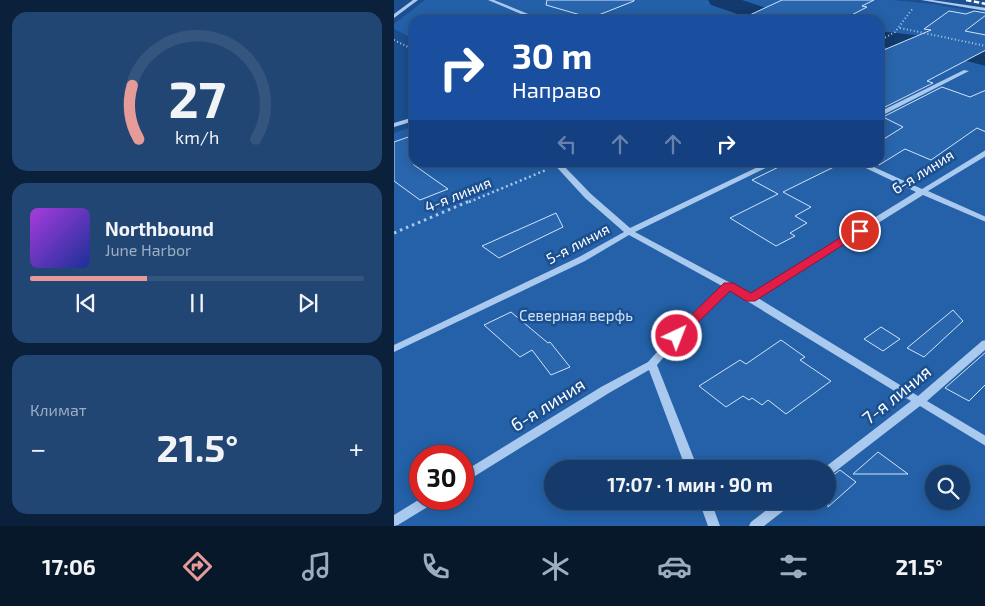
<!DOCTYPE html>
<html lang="ru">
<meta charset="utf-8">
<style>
:root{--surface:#143b6b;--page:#214673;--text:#f1f3f6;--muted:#9dadc1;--line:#33557e;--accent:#e69b98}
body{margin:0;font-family:"Exo 2",sans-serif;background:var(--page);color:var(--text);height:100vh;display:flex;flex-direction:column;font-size:19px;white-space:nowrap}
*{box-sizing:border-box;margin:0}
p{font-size:16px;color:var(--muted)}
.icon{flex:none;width:28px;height:28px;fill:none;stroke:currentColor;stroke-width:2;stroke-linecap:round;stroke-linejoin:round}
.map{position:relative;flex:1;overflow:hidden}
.side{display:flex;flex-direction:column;gap:12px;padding:12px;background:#0b203b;width:394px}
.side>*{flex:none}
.banner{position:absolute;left:15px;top:15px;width:475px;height:152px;border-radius:15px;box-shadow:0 2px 12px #0003,0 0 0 1px var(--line);background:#1a4fa0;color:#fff;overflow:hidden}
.fabs{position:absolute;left:531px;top:465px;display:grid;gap:10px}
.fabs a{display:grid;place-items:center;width:45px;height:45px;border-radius:50%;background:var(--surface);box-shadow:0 2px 12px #0003,0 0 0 1px var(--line);font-size:25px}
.speed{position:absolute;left:15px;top:445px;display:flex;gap:10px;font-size:25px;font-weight:700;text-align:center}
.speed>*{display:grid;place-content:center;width:65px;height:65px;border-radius:50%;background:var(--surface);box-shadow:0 2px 12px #0003,0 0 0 1px var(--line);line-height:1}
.speed .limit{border:8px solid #d22;background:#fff;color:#111}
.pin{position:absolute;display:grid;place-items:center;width:42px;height:42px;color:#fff;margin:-21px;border:2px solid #fff;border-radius:50%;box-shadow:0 1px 5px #0007}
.me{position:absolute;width:55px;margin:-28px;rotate:43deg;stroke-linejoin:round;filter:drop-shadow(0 0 4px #0008)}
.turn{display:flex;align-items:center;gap:18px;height:105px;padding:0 20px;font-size:22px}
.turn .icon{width:65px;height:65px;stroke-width:2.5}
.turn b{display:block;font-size:35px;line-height:42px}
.lanes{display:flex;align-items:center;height:48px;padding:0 20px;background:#0003;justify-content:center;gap:25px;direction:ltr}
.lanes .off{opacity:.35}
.big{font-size:38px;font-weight:700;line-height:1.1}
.side .tile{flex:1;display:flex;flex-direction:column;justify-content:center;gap:8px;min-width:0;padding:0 18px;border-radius:15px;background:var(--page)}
.side .dial{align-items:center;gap:0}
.dial svg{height:130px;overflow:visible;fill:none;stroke:var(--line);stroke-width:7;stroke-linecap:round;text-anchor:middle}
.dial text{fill:var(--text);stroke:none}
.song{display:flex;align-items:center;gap:15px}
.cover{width:60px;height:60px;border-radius:8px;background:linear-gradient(135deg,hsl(280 70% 55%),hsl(230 70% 35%))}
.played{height:5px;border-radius:2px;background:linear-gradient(90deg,var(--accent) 35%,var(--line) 35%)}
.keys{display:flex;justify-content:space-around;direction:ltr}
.heat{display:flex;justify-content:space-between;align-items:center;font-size:28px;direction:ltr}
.trip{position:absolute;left:150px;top:460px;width:292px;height:50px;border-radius:25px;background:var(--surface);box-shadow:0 2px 12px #0003,0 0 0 1px var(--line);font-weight:700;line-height:50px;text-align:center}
.dock{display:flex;height:80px;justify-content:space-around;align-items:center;background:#08182b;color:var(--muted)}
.dock .icon{width:35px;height:35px}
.dock .active{color:var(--accent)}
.dock b{font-size:22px;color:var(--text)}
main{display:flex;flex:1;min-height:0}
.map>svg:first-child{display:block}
</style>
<main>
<section class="side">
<div class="tile dial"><svg viewBox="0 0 100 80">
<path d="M14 69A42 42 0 1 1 86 69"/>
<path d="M14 69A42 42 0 0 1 10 36" stroke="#e69b98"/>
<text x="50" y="56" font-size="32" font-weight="700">27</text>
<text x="50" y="72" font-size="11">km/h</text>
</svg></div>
<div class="tile">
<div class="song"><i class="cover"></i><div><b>Northbound</b><p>June Harbor</p></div></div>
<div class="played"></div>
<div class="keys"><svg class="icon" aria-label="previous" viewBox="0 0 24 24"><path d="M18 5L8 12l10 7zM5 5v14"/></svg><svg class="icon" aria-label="pause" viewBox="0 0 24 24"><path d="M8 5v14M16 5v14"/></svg><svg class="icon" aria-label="next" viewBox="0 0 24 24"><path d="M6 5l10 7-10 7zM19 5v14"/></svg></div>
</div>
<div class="tile"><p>Климат</p>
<div class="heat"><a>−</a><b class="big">21.5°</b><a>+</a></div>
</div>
</section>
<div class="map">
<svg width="592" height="526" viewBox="0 0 592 526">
<rect width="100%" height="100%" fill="#1b4f8f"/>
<path fill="#2461a8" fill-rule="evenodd" d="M31,0H499L539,4L591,13V526H0V133L20,126V162H485V20H20V39L0,29V24ZM26,456H69V499H26ZM159,469H434V501H159ZM540,474H568V501H540Z"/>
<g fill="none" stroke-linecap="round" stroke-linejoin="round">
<g fill="#123a6d" fill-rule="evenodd">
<polygon points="314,0 348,0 393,15 396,20 361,20 317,5"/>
<polygon points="485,31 547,38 592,50 592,66 546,54 485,47"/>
</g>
</g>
<g fill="#2a66ad" stroke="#cfe3fa">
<polygon points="153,0 240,0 240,1 197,18 152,5"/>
<polygon points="388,0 480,0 468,6 473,7 448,20 345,20"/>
<polygon points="555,11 572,14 580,11 592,13 592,15 571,31 592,35 592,50 533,81 539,83 485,110 485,52 537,30 530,29"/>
<polygon points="548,87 576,97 592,90 592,132 583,128 537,160 511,149 485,165 485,142 509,127 489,117"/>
<polygon points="20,135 20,165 54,189 26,200 0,181 0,142"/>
<polygon points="395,162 450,162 389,192 417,207 401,216 413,223 396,233 401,236 382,246 336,218 384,194 358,180"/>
<polygon points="162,213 169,227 105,258 88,246"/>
<polygon points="559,310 569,321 530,357 513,348"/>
<polygon points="117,312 154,343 156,342 176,367 157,375 138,350 126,357 90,325"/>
<polygon points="487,327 506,339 489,351 470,339"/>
<polygon points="387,340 411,357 406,360 437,381 392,414 374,400 368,405 358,398 355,400 349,396 332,407 305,386 346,360 352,364"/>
<polygon points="592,352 592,384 575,401 551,388"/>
<polygon points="484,452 514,474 459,474"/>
<polygon points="446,470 462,482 434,507 434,479"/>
</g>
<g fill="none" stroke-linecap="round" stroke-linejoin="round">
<g stroke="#a9c9ee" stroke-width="2" stroke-dasharray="1 2.5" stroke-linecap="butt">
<polyline points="506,28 592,46"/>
<polyline points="0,40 20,50"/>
<polyline points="485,41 501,32 519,8"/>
</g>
<polyline stroke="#a9c9ee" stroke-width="2.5" stroke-dasharray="2 3" stroke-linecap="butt" points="75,202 152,170"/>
<polyline stroke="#a9c9ee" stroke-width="3" stroke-dasharray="2.5 4" stroke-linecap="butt" points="0,233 78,200"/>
<g fill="#a9c9ee" fill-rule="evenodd">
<polygon points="19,0 24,0 0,18 0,14"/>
<polygon points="94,0 100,0 149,20 141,20"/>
<polygon points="527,0 538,0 592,8 592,11"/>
<polygon points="570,70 575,71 485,117 485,112"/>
<polygon points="20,117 20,121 0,127 0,123"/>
<polygon points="592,150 592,156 534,191 592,217 592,222 529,195 364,298 524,396 588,341 592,340 592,349 533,401 592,436 592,446 526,406 438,474 434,476 434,469 429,469 430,468 517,401 335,290 298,324 263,365 304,469 292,469 255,370 215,393 73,481 69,483 69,472 207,387 254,362 292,320 328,286 235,235 191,261 0,352 0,345 185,257 230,232 191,198 158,162 166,162 197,194 236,228 374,162 384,162 241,232 357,294 522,192 459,162 469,162 528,189"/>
<polygon points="26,499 42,499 40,503 4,525 0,526 0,515"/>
<polygon points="305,501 317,501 326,526 314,526"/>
<polygon points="384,501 399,501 397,505 370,526 355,526 357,522"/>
</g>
<polyline stroke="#fff" stroke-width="2.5" stroke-dasharray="5.5 2.5" stroke-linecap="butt" points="572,0 592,4"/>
</g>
<polygon fill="#e11d48" stroke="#92132f" points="462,228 470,228 471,231 361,301 352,301 336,291 287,339 278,339 276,336 330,283 339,283 357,293"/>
<g text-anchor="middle" stroke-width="5" stroke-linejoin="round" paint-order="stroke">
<g font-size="15" fill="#fff" stroke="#1b4f8f">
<text transform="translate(529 172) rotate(-32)" y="5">6-я линия</text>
<text transform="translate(64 195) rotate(-22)" y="5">4-я линия</text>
<text transform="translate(184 244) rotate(-28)" y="5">5-я линия</text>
</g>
<g font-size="15" fill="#cfe3fa" stroke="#1b4f8f">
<text x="182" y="321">Северная верфь</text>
</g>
<g font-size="18" fill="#fff" stroke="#1b4f8f">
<text transform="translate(503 395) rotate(-39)" y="6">7-я линия</text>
<text transform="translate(154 405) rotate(-32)" y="6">6-я линия</text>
</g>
</g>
</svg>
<div class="fabs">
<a><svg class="icon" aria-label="search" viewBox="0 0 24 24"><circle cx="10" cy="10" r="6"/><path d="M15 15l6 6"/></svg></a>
</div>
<div class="speed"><div class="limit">30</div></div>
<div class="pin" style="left:466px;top:231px;background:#d93025"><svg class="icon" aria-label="arrive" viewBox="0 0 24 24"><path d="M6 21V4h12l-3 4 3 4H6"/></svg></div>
<svg class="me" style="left:283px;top:336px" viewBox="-20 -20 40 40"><circle r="17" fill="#e11d48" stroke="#fff" stroke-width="3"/><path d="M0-11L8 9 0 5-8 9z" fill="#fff"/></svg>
<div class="trip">17:07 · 1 мин · 90 m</div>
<div class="banner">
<div class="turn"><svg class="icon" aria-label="right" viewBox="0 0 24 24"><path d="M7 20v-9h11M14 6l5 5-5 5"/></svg><div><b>30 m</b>Направо</div></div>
<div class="lanes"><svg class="icon off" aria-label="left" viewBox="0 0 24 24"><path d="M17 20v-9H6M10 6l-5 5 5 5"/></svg><svg class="icon off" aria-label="ahead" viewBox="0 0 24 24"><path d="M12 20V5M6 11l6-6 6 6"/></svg><svg class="icon off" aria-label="ahead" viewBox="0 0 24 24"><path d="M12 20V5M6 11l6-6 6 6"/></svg><svg class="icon" aria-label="right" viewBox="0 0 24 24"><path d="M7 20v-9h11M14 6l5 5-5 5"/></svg></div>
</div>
</div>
</main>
<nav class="dock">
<b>17:06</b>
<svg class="icon active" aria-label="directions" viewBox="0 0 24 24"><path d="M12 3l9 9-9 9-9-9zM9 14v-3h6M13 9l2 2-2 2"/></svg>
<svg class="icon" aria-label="music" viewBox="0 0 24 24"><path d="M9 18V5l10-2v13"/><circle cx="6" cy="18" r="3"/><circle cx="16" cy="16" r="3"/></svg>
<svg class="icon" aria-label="phone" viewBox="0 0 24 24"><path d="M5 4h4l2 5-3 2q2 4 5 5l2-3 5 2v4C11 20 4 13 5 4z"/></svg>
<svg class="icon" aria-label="climate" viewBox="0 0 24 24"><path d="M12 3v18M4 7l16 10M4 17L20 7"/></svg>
<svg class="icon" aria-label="car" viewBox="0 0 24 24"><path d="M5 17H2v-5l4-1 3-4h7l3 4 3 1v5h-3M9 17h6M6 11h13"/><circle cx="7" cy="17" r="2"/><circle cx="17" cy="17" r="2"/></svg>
<svg class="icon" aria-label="filters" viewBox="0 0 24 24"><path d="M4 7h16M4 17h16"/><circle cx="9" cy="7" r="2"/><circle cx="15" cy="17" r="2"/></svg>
<b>21.5°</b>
</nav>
